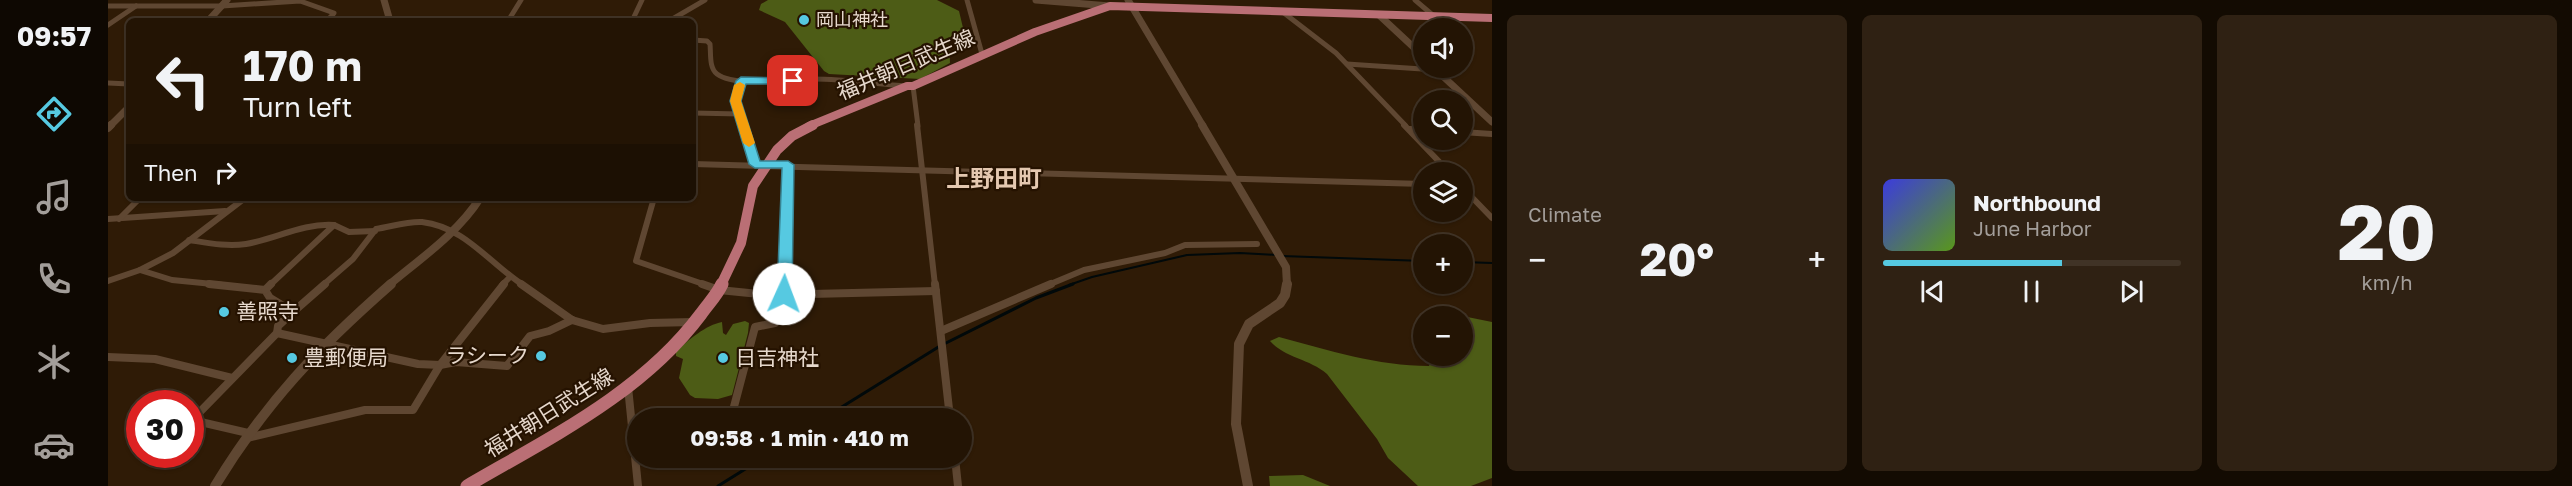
<!DOCTYPE html>
<meta charset="utf-8">
<style>
:root{--surface:#231404;--page:#2f2113;--text:#f1f3f6;--muted:#a39e9a;--line:#403326;--accent:#56c9e1}
body{margin:0;font-family:"Golos Text","Noto Sans JP",sans-serif;background:var(--page);color:var(--text);height:100vh;display:flex;flex-direction:column;font-size:22px;white-space:nowrap}
*{box-sizing:border-box;margin:0}
p{font-size:20px;color:var(--muted)}
.icon{flex:none;width:33px;height:33px;fill:none;stroke:currentColor;stroke-width:2;stroke-linecap:round;stroke-linejoin:round}
.map{position:relative;flex:1;overflow:hidden}
.drawer{display:flex;flex-direction:column;gap:15px;padding:15px;background:#130b02;width:1080px}
.drawer>*{flex:none}
.banner{position:absolute;left:18px;top:18px;width:570px;height:183px;border-radius:9px;box-shadow:0 2px 4px #0004,0 0 0 2px var(--line);background:#231404;color:var(--text);overflow:hidden}
.tools{position:absolute;left:1305px;top:18px;display:grid;gap:12px}
.tools a{display:grid;place-items:center;width:60px;height:60px;border-radius:50%;background:var(--surface);box-shadow:0 2px 4px #0004,0 0 0 2px var(--line);font-size:30px}
.speed{position:absolute;left:18px;top:390px;display:flex;gap:12px;font-size:30px;font-weight:700;text-align:center}
.speed>*{display:grid;place-content:center;width:78px;height:78px;border-radius:50%;background:var(--surface);box-shadow:0 2px 4px #0004,0 0 0 2px var(--line);line-height:1}
.speed .limit{border:9px solid #d22;background:#fff;color:#111}
.pin{position:absolute;display:grid;place-items:center;width:51px;height:51px;color:#fff;margin:-26px;border-radius:12px;box-shadow:0 3px 9px #0006}
.me{position:absolute;width:66px;margin:-33px;rotate:2deg;stroke-linejoin:round;filter:drop-shadow(0 0 4px #0008)}
.turn{display:flex;align-items:center;gap:21px;height:126px;padding:0 18px;font-size:27px}
.turn .icon{width:78px;height:78px;stroke-width:2.5}
.turn b{display:block;font-size:42px;line-height:51px}
.then{display:flex;align-items:center;height:57px;padding:0 18px;background:#0003;gap:12px;font-size:22px}
.big{font-size:45px;font-weight:700;line-height:1.1}
.drawer .widget{flex:1;display:flex;flex-direction:column;justify-content:center;gap:9px;min-width:0;padding:0 21px;border-radius:9px;background:var(--page)}
.drawer .dial{align-items:center;gap:0}
.dial b{font-size:78px;line-height:1}
.song{display:flex;align-items:center;gap:18px}
.cover{width:72px;height:72px;border-radius:9px;background:linear-gradient(135deg,hsl(240 70% 55%),hsl(90 70% 35%))}
.played{height:6px;border-radius:3px;background:linear-gradient(90deg,var(--accent) 60%,var(--line) 60%)}
.keys{display:flex;justify-content:space-around;direction:ltr}
.heat{display:flex;justify-content:space-between;align-items:center;font-size:33px;direction:ltr}
.drawer .tiles{flex:1;display:grid;gap:15px;grid-template-columns:repeat(3,1fr)}
.trip{position:absolute;left:519px;top:408px;width:345px;height:60px;border-radius:30px;background:var(--surface);box-shadow:0 2px 4px #0004,0 0 0 2px var(--line);font-weight:700;line-height:60px;text-align:center}
main{display:flex;flex:1;min-height:0}
.dock{display:flex;flex-direction:column;width:108px;justify-content:space-around;align-items:center;background:#0e0802;color:var(--muted)}
.dock .icon{width:42px;height:42px}
.dock .selected{color:var(--accent)}
.dock b{font-size:27px;color:var(--text)}
.map>svg:first-child{display:block}
</style>
<main>
<nav class="dock">
<b>09:57</b>
<svg class="icon selected" aria-label="directions" viewBox="0 0 24 24"><path d="M12 3l9 9-9 9-9-9zM9 14v-3h6M13 9l2 2-2 2"/></svg>
<svg class="icon" aria-label="music" viewBox="0 0 24 24"><path d="M9 18V5l10-2v13"/><circle cx="6" cy="18" r="3"/><circle cx="16" cy="16" r="3"/></svg>
<svg class="icon" aria-label="phone" viewBox="0 0 24 24"><path d="M5 4h4l2 5-3 2q2 4 5 5l2-3 5 2v4C11 20 4 13 5 4z"/></svg>
<svg class="icon" aria-label="climate" viewBox="0 0 24 24"><path d="M12 3v18M4 7l16 10M4 17L20 7"/></svg>
<svg class="icon" aria-label="car" viewBox="0 0 24 24"><path d="M5 17H2v-5l4-1 3-4h7l3 4 3 1v5h-3M9 17h6M6 11h13"/><circle cx="7" cy="17" r="2"/><circle cx="17" cy="17" r="2"/></svg>
</nav>
<div class="map">
<svg width="1384" height="486" viewBox="0 0 1384 486">
<rect width="100%" height="100%" fill="#2f1b06"/>
<g fill="#4d5c16">
<polygon points="660,0 829,0 851,11 856,32 841,41 842,63 812,79 721,74 716,71 677,22 651,10 653,4"/>
<path d="M1325,310L1384,322V478L1363,486H1310L1280,458L1269,439L1219,374C1202,359 1177,358 1162,341L1171,337C1220,350 1270,366 1321,366L1325,356H1354V316H1320Z"/>
<path d="M637,321L641,323L640,333L624,395L610,399L587,398L582,395L571,378L575,359L568,356V352C580,340 598,325 614,322L615,333L618,335L625,324Z"/>
<polygon points="1195,475 1222,486 1162,486 1161,476"/>
</g>
<g fill="none" stroke-linecap="round" stroke-linejoin="round">
<g stroke="#01090a" stroke-width="2">
<polyline points="1174,256 1316,261"/>
<polyline points="1354,262 1384,263"/>
<polyline points="961,285 984,277 1079,255 1132,253 1169,255"/>
</g>
<g stroke="#01090a" stroke-width="3">
<polyline points="838,343 928,298 965,284"/>
<polyline points="716,418 832,346"/>
<polyline points="610,486 655,458"/>
</g>
<g stroke="#5f4732" stroke-width="5">
<polyline points="859,0 874,54"/>
<polyline points="1307,0 1327,17"/>
<polyline points="0,6 114,6 192,1 226,13 219,21"/>
<polyline points="1176,13 1228,53 1298,126"/>
<polyline points="400,21 413,0"/>
<polyline points="524,21 534,0"/>
<polyline points="561,21 597,0"/>
<polyline points="0,25 28,6"/>
<path d="M585,40L599,41L602,44C603,54 601,68 609,74C628,88 683,79 706,79C737,79 768,84 799,86"/>
<polyline points="1239,64 1329,70"/>
<polyline points="633,81 628,101 636,126"/>
<polyline points="0,83 21,84"/>
<polyline points="805,86 810,126"/>
<polyline points="585,113 632,114"/>
</g>
<g stroke="#5f4732" stroke-width="6">
<polyline points="635,125 647,164"/>
<polyline points="809,125 827,285"/>
<polyline points="1296,125 1341,172"/>
<polyline points="1301,129 1316,129"/>
<polyline points="1354,132 1384,134"/>
<polyline points="585,164 1316,184"/>
<polyline points="1354,187 1384,218"/>
<polyline points="546,198 528,261 598,285"/>
<polyline points="0,219 117,211"/>
<polyline points="11,219 32,198"/>
<polyline points="226,225 241,232 267,231"/>
<path d="M81,240C100,243 119,247 138,244C168,239 194,223 226,225L162,285"/>
<polyline points="32,270 64,280 115,285"/>
<polyline points="0,281 32,270 65,253 137,198"/>
<path d="M215,285L245,259L268,229C282,227 300,221 314,222C357,227 381,263 415,285"/>
<polyline points="394,285 402,277"/>
<polyline points="676,285 680,165"/>
<polyline points="940,285 976,270 1057,253 1077,245 1149,244"/>
</g>
<g stroke="#5f4732" stroke-width="8">
<polyline points="101,284 157,290 162,298 185,312 217,284"/>
<polyline points="413,284 464,320 495,329 542,323 585,322"/>
<polyline points="594,284 611,290 661,295 828,291"/>
<polyline points="827,284 842,418"/>
<polyline points="157,290 163,284"/>
<polyline points="676,294 676,284"/>
<polyline points="833,331 943,284"/>
<polyline points="169,333 310,364 332,365 348,362 399,366 422,336 441,331 464,320"/>
<polyline points="0,357 47,359 124,378"/>
<polyline points="520,387 530,486"/>
<polyline points="623,418 647,327 667,323 661,295"/>
<polyline points="84,420 169,333 170,326 185,312"/>
<polyline points="84,420 140,433"/>
<polyline points="139,438 257,410 305,410 332,365 396,284"/>
<polyline points="847,458 850,486"/>
</g>
<g stroke="#5f4732" stroke-width="7">
<polyline points="276,0 282,21"/>
<polyline points="928,0 1002,6"/>
<polyline points="1020,0 1095,126"/>
<polyline points="1272,16 1316,57"/>
<polyline points="100,21 119,0"/>
<polyline points="1326,68 1384,122"/>
<polyline points="2,126 21,107"/>
</g>
<g stroke="#5f4732" stroke-width="8">
<polyline points="1094,125 1178,267 1179,285"/>
<polyline points="0,128 3,125"/>
<path d="M281,285C312,259 350,233 372,198"/>
</g>
<g stroke="#5f4732" stroke-width="10">
<path d="M107,486C158,402 210,348 283,284"/>
<polyline points="1140,486 1128,424 1131,344 1141,324 1172,303 1177,295 1179,284"/>
</g>
<polyline stroke="#ba6f75" stroke-width="8" points="701,126 799,86 805,86 927,32 1002,6 1384,18"/>
<polyline stroke="#ba6f75" stroke-width="10" points="613,285 633,243 645,186 669,150 684,136 705,125"/>
<path stroke="#ba6f75" stroke-width="13" d="M359,486C443,437 534,393 593,314C600,304 609,295 614,284"/>
</g>
<polygon fill="#56c9e1" stroke="#388392" stroke-width="1.5" points="633,77 685,78 690,81 685,84 638,84 633,101 652,161 680,161 686,165 684,294 676,299 669,294 674,168 647,168 641,164 622,101 628,81"/>
<polygon fill="#f59e0b" points="632,82 637,85 633,101 647,143 641,147 635,143 622,101 626,85"/>
<g fill="#56c9e1" stroke="#251200" stroke-width="2">
<circle cx="696" cy="20" r="6"/>
<circle cx="116" cy="312" r="6"/>
<circle cx="433" cy="356" r="6"/>
<circle cx="184" cy="358" r="6"/>
<circle cx="615" cy="358" r="6"/>
</g>
<g text-anchor="middle" stroke-width="4.5" stroke-linejoin="round" paint-order="stroke">
<g font-size="18" fill="#e6d8cc" stroke="#251200" text-anchor="start">
<text x="708" y="26">岡山神社</text>
</g>
<g font-size="21" fill="#e6d8cc" stroke="#251200">
<text transform="translate(798 65) rotate(-23)" y="7">福井朝日武生線</text>
<text transform="translate(441 413) rotate(-32)" y="7">福井朝日武生線</text>
</g>
<g font-size="21" fill="#e6d8cc" stroke="#251200" text-anchor="start">
<text x="128" y="319">善照寺</text>
<text x="421" y="363" text-anchor="end">ラシーク</text>
<text x="196" y="365">豊郵便局</text>
<text x="627" y="365">日吉神社</text>
</g>
<g font-size="24" font-weight="bold" fill="#e4c8b0" stroke="#251200">
<text x="886" y="187">上野田町</text>
</g>
</g>
</svg>
<div class="tools">
<a><svg class="icon" aria-label="sound" viewBox="0 0 24 24"><path d="M4 9h4l5-4v14l-5-4H4zM17 9q2 3 0 6"/></svg></a>
<a><svg class="icon" aria-label="search" viewBox="0 0 24 24"><circle cx="10" cy="10" r="6"/><path d="M15 15l6 6"/></svg></a>
<a><svg class="icon" aria-label="layers" viewBox="0 0 24 24"><path d="M12 4l9 5-9 5-9-5zM3 14l9 5 9-5"/></svg></a>
<a>+</a>
<a>−</a>
</div>
<div class="speed"><div class="limit">30</div></div>
<div class="pin" style="left:685px;top:81px;background:#d93025"><svg class="icon" aria-label="arrive" viewBox="0 0 24 24"><path d="M6 21V4h12l-3 4 3 4H6"/></svg></div>
<svg class="me" style="left:676px;top:294px" viewBox="-20 -20 40 40"><circle r="19" fill="#fff"/><path d="M0-13L10 11 0 6-10 11z" fill="#56c9e1"/></svg>
<div class="trip">09:58 · 1 min · 410 m</div>
<div class="banner">
<div class="turn"><svg class="icon" aria-label="left" viewBox="0 0 24 24"><path d="M17 20v-9H6M10 6l-5 5 5 5"/></svg><div><b>170 m</b>Turn left</div></div>
<div class="then">Then<svg class="icon" aria-label="right" viewBox="0 0 24 24"><path d="M7 20v-9h11M14 6l5 5-5 5"/></svg></div>
</div>
</div>
<section class="drawer">
<div class="tiles">
<div class="widget"><p>Climate</p>
<div class="heat"><a>−</a><b class="big">20°</b><a>+</a></div>
</div>
<div class="widget">
<div class="song"><i class="cover"></i><div><b>Northbound</b><p>June Harbor</p></div></div>
<div class="played"></div>
<div class="keys"><svg class="icon" aria-label="previous" viewBox="0 0 24 24"><path d="M18 5L8 12l10 7zM5 5v14"/></svg><svg class="icon" aria-label="pause" viewBox="0 0 24 24"><path d="M8 5v14M16 5v14"/></svg><svg class="icon" aria-label="next" viewBox="0 0 24 24"><path d="M6 5l10 7-10 7zM19 5v14"/></svg></div>
</div>
<div class="widget dial"><b>20</b><p>km/h</p></div>
</div>
</section>
</main>
